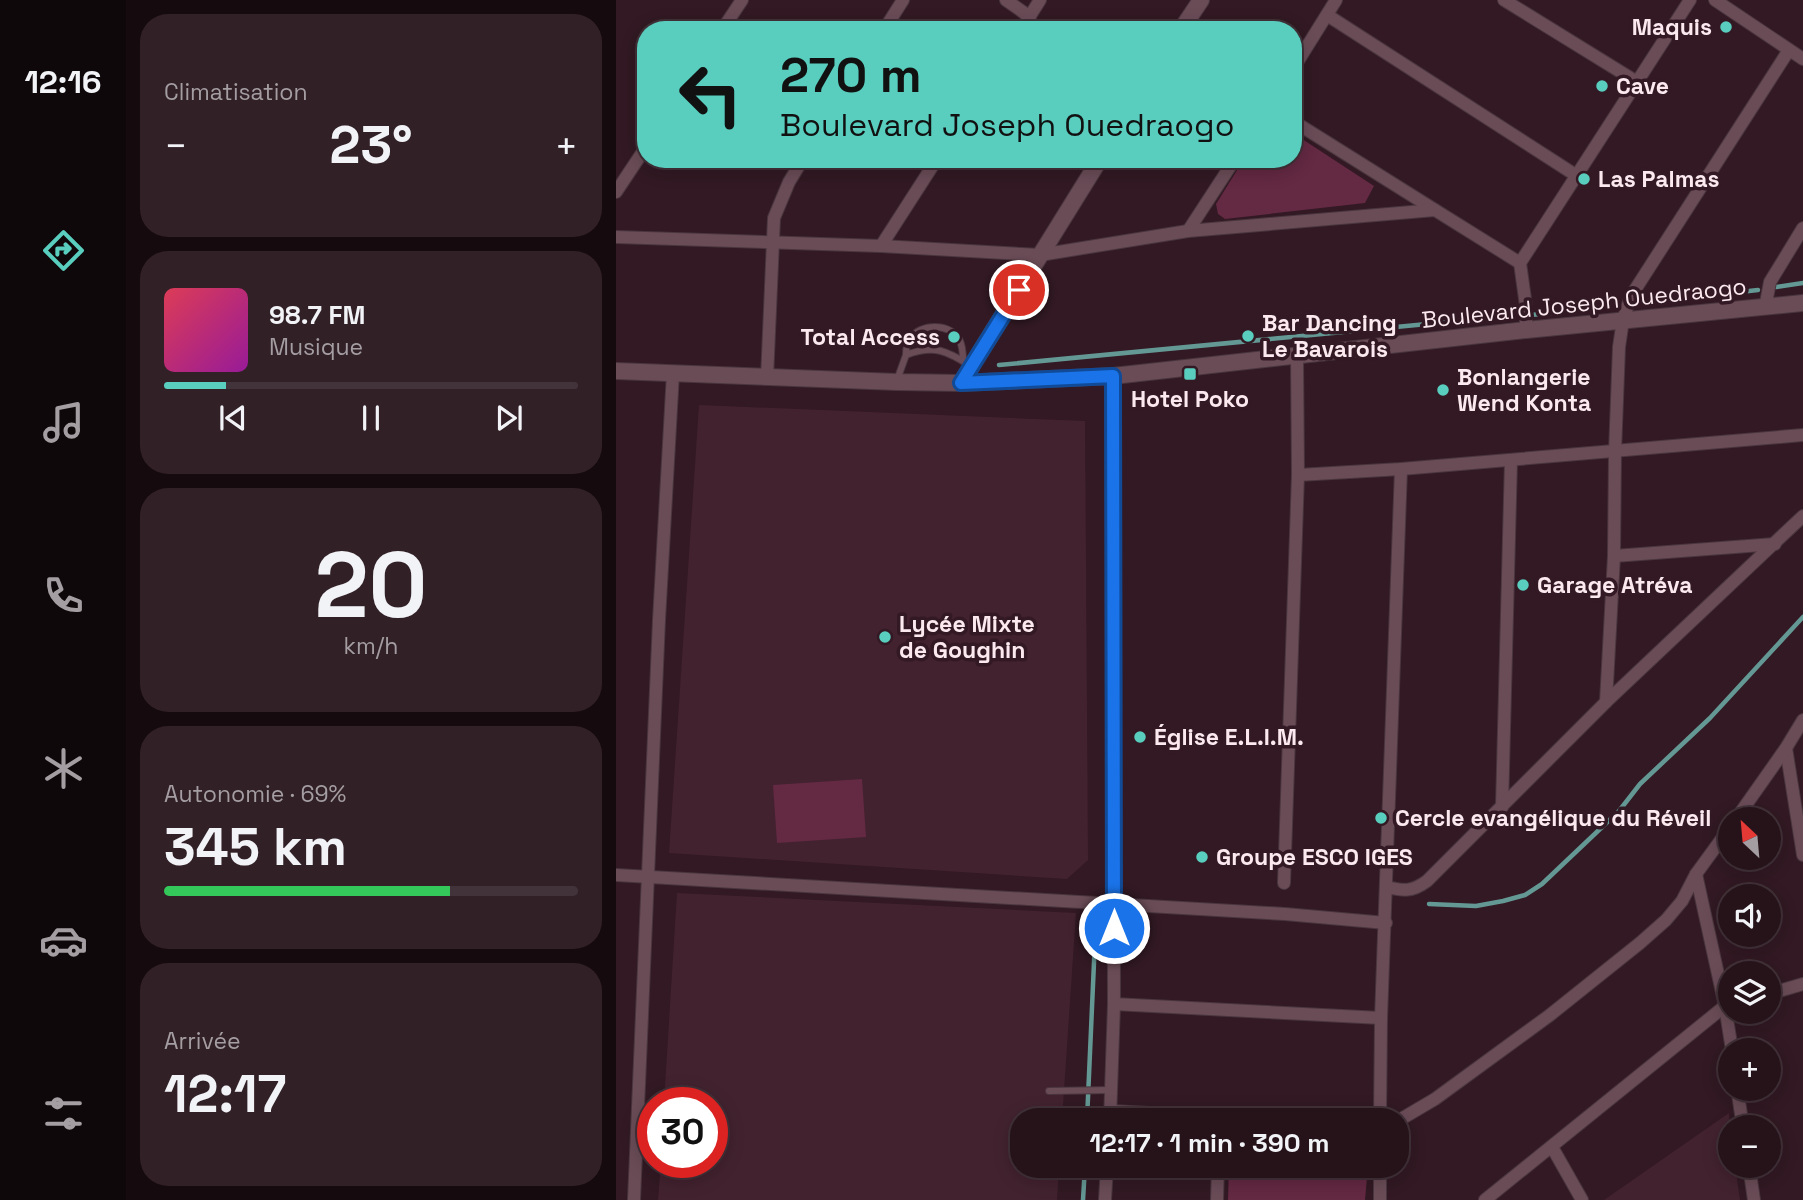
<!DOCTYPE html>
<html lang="fr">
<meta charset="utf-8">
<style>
:root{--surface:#26131a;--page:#322027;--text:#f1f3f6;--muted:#a49ea2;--line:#423239;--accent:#59cebf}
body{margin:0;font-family:"Space Grotesk",sans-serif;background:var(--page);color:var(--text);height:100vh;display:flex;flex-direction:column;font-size:26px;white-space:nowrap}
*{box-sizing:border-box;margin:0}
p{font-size:23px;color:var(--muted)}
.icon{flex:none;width:38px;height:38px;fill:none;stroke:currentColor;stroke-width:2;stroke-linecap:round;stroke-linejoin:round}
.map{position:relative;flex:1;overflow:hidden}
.details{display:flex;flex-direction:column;gap:14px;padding:14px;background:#150a0e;width:490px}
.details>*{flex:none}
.hud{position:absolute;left:21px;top:21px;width:665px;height:147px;border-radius:28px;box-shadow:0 4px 18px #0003,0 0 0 2px var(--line);background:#59cebf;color:#111;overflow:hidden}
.needle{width:46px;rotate:334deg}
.fabs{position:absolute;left:1102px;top:807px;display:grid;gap:14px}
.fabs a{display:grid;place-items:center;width:63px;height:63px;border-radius:50%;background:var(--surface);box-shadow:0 4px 18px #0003,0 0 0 2px var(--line);font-size:35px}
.speed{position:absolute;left:21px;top:1087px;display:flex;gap:14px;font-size:35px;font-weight:700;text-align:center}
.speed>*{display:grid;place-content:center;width:91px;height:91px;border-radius:50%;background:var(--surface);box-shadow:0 4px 18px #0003,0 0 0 2px var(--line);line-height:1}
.speed .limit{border:10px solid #d22;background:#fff;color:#111}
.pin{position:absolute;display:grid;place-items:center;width:60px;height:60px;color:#fff;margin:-30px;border:4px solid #fff;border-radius:50%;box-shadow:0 2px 7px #0007}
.me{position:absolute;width:77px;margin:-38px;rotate:0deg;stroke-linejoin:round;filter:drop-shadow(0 0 5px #0008)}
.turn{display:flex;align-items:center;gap:24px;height:147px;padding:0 28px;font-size:32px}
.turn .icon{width:91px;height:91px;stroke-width:2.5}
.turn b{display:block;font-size:49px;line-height:60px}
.big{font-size:52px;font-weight:800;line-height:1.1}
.details .tile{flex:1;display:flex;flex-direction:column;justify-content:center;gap:10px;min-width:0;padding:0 24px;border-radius:28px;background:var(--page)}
.details .dial{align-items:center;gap:0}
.dial b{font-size:91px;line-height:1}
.song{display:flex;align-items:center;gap:21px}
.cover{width:84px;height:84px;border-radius:10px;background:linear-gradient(135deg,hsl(350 70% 55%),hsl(300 70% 35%))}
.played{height:7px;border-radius:4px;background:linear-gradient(90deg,var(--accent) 15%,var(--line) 15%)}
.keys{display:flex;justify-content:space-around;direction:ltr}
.heat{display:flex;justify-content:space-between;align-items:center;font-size:38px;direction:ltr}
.charge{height:10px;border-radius:5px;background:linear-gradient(90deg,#34c759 69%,var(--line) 0)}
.trip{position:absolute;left:394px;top:1108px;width:399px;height:70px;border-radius:28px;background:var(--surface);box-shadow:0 4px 18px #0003,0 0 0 2px var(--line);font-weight:800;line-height:70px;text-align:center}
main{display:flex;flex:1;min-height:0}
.tabs{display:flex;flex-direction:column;width:126px;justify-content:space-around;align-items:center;background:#0f080a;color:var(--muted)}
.tabs .icon{width:49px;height:49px}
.tabs .active{color:var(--accent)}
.tabs b{font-size:32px;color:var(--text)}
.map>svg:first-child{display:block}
</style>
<main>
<nav class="tabs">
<b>12:16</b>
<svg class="icon active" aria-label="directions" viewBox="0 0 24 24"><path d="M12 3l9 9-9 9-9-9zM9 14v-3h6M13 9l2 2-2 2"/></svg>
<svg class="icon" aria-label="music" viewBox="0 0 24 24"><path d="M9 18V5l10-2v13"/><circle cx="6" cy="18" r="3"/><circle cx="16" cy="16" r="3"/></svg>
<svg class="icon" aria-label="phone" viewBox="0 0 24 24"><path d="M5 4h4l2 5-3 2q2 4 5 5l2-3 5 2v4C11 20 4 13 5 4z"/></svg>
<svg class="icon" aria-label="climate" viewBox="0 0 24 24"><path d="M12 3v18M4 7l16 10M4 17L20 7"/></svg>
<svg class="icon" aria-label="car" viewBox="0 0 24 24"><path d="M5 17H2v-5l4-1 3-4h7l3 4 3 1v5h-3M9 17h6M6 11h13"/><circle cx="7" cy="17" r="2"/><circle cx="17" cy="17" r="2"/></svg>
<svg class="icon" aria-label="filters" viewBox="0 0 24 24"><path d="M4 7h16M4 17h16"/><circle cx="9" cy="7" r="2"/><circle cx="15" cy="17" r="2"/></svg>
</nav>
<section class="details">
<div class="tile"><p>Climatisation</p>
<div class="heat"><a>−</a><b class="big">23°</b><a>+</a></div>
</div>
<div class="tile">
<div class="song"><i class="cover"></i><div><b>98.7 FM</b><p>Musique</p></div></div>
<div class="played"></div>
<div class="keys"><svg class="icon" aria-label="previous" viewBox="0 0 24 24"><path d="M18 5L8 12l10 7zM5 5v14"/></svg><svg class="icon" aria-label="pause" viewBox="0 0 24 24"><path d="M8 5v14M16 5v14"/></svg><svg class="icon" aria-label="next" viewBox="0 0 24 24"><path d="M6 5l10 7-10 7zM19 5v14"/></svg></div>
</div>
<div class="tile dial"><b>20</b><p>km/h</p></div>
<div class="tile"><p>Autonomie · 69%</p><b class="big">345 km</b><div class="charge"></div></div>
<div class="tile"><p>Arrivée</p><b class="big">12:17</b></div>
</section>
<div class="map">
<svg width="1187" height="1200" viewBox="0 0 1187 1200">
<rect width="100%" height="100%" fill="#321923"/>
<g fill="#42222f">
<polygon points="83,405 469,421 472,860 451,879 53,853"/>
<polygon points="61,893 460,913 446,1120 406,1120 406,1166 443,1166 441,1200 42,1200 45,1162 96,1162 96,1102 48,1102"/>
<polygon points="1113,1113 1115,1166 1119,1166 1124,1200 988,1200"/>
</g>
<g fill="#642943">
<polygon points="677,133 758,186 749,203 609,219 602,214 600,204 628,159 677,159"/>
<polygon points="246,779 250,837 161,843 157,785"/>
<polygon points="613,1166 752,1166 749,1200 612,1200"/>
</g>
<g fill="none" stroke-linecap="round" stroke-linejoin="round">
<g stroke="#649894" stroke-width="4.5">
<polyline points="1160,287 1187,283"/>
<polyline points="1016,304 1142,290"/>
<polyline points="915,315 1000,306"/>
<polyline points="383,365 895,316"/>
<polyline points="813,904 860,906 887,901 909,895 926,884 1003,811 1024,784 1094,718 1187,617"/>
<polyline points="471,1120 479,940"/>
<polyline points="467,1200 469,1166"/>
</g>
<defs>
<g id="lane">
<path d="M290,355C290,349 291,343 294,339C304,323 334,323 343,339C347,346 347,354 347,361"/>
<path d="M281,380L290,355C318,344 331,351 355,366"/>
<polyline points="433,1091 496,1090"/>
</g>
<g id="street">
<polyline points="390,0 414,17"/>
<polyline points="888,0 1021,82"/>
<polyline points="1099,0 1187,59"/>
<polyline points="711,15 961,176"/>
<polyline points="106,30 126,0"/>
<polyline points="268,30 287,0"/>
<polyline points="405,30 424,0"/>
<polyline points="677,69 720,0"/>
<polyline points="677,121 819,210"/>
<polyline points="0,192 30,147"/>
<polyline points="572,231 619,159"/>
<polyline points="0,237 265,246 424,255 572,231 819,210 904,263"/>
<polyline points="265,246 321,159"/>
<polyline points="1149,308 1154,282 1187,228"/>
<polyline points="910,330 910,306 904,263 1074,0"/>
<polyline points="151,378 158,218 173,182 187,159"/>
<polyline points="682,475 785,469 1187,435"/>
<polyline points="998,556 1159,544"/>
<polyline points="990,702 998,556 999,452 1003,347 1007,320 1015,296 1173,50"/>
<polyline points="1170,748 1187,855"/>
<polyline points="886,807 895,460"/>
<polyline points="1120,819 1170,748 1187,720"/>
<polyline points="1080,874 1109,1006 1116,1050"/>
<polyline points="0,875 669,914 770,923"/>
<polyline points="668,883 682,475 681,357"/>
<path d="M771,887C788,891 796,892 811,881L990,702L1187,516"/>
<polyline points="1153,994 1187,984"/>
<polyline points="498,1004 765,1018"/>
<polyline points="1121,1088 1127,1127"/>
<polyline points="495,1111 672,1120"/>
<polyline points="494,1120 498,1004 497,376"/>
<polyline points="764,1120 765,1018 785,469"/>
<polyline points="780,1122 819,1099 934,1015 1024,943 1050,920 1066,901 1080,874 1115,826"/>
<polyline points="936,1147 966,1200"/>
<polyline points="1133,1166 1138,1200"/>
<polyline points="18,1200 43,620 57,373"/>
<polyline points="489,1200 491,1166"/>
<polyline points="601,1200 602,1166"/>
<polyline points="764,1200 764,1166"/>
<polyline points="869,1200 1109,1006 1115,1005"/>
</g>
<g id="secondary">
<polyline points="565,30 585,0"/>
<polyline points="0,371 281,382 345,383 497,376 910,330 1187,303"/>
<polyline points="345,383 484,159"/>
</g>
</defs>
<use href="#lane" stroke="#4a363e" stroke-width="8"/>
<use href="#street" stroke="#4a363e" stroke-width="14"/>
<use href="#secondary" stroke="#4a363e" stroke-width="18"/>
<use href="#lane" stroke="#6a4c57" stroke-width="6"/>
<use href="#street" stroke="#6a4c57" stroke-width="12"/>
<use href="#secondary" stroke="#6a4c57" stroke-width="16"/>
</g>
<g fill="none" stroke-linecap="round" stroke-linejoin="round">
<defs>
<polyline id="route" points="403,290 345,383 497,376 498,928"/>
</defs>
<use href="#route" stroke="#114b97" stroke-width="18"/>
<use href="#route" stroke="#1a73e8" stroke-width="12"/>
</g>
<g fill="#59cebf" stroke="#321923" stroke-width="2.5">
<circle cx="1110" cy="27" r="7"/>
<circle cx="986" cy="86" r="7"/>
<circle cx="968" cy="179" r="7"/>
<circle cx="632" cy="336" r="7"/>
<circle cx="338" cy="337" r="7"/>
<rect x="567" y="367" width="14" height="14" rx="3.5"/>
<circle cx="827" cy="390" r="7"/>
<circle cx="907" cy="585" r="7"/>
<circle cx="269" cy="637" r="7"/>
<circle cx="524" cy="737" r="7"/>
<circle cx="765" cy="818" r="7"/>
<circle cx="586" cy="857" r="7"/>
</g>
<g text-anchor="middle" stroke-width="7" stroke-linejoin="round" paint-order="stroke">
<g font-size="23" font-weight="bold" fill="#fbe9ef" stroke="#321923" text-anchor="start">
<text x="1096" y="35" text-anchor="end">Maquis</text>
<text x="1000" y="94">Cave</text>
<text x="982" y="187">Las Palmas</text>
<text x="646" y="331">Bar Dancing<tspan x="646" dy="26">Le Bavarois</tspan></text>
<text x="324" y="345" text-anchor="end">Total Access</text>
<text x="841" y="385">Bonlangerie<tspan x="841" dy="26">Wend Konta</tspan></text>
<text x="574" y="407" text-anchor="middle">Hotel Poko</text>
<text x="921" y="593">Garage Atréva</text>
<text x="283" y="632">Lycée Mixte<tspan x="283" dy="26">de Goughin</tspan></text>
<text x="538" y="745">Église E.L.I.M.</text>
<text x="779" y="826">Cercle evangélique du Réveil</text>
<text x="600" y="865">Groupe ESCO IGES</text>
</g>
<g font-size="23" fill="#fbe9ef" stroke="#321923">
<text transform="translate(968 303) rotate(-6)" y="8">Boulevard Joseph Ouedraogo</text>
</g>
</g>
</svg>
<div class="fabs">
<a><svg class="needle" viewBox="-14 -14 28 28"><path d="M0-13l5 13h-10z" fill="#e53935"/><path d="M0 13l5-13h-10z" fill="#a49ea2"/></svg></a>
<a><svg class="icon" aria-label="sound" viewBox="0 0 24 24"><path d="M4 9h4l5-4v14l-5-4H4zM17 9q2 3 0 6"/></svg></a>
<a><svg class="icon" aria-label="layers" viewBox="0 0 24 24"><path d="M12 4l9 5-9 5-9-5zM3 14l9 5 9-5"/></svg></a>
<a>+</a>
<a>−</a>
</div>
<div class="speed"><div class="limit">30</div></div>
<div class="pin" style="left:403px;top:290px;background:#d93025"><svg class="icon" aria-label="arrive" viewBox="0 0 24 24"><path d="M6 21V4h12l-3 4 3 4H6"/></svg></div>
<svg class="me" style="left:498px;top:928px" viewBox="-20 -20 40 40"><circle r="17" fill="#1a73e8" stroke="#fff" stroke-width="3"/><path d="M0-11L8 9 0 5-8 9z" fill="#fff"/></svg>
<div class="trip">12:17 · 1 min · 390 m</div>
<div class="hud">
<div class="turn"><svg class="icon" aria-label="left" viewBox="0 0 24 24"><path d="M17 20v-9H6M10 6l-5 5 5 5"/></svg><div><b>270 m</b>Boulevard Joseph Ouedraogo</div></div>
</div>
</div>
</main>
